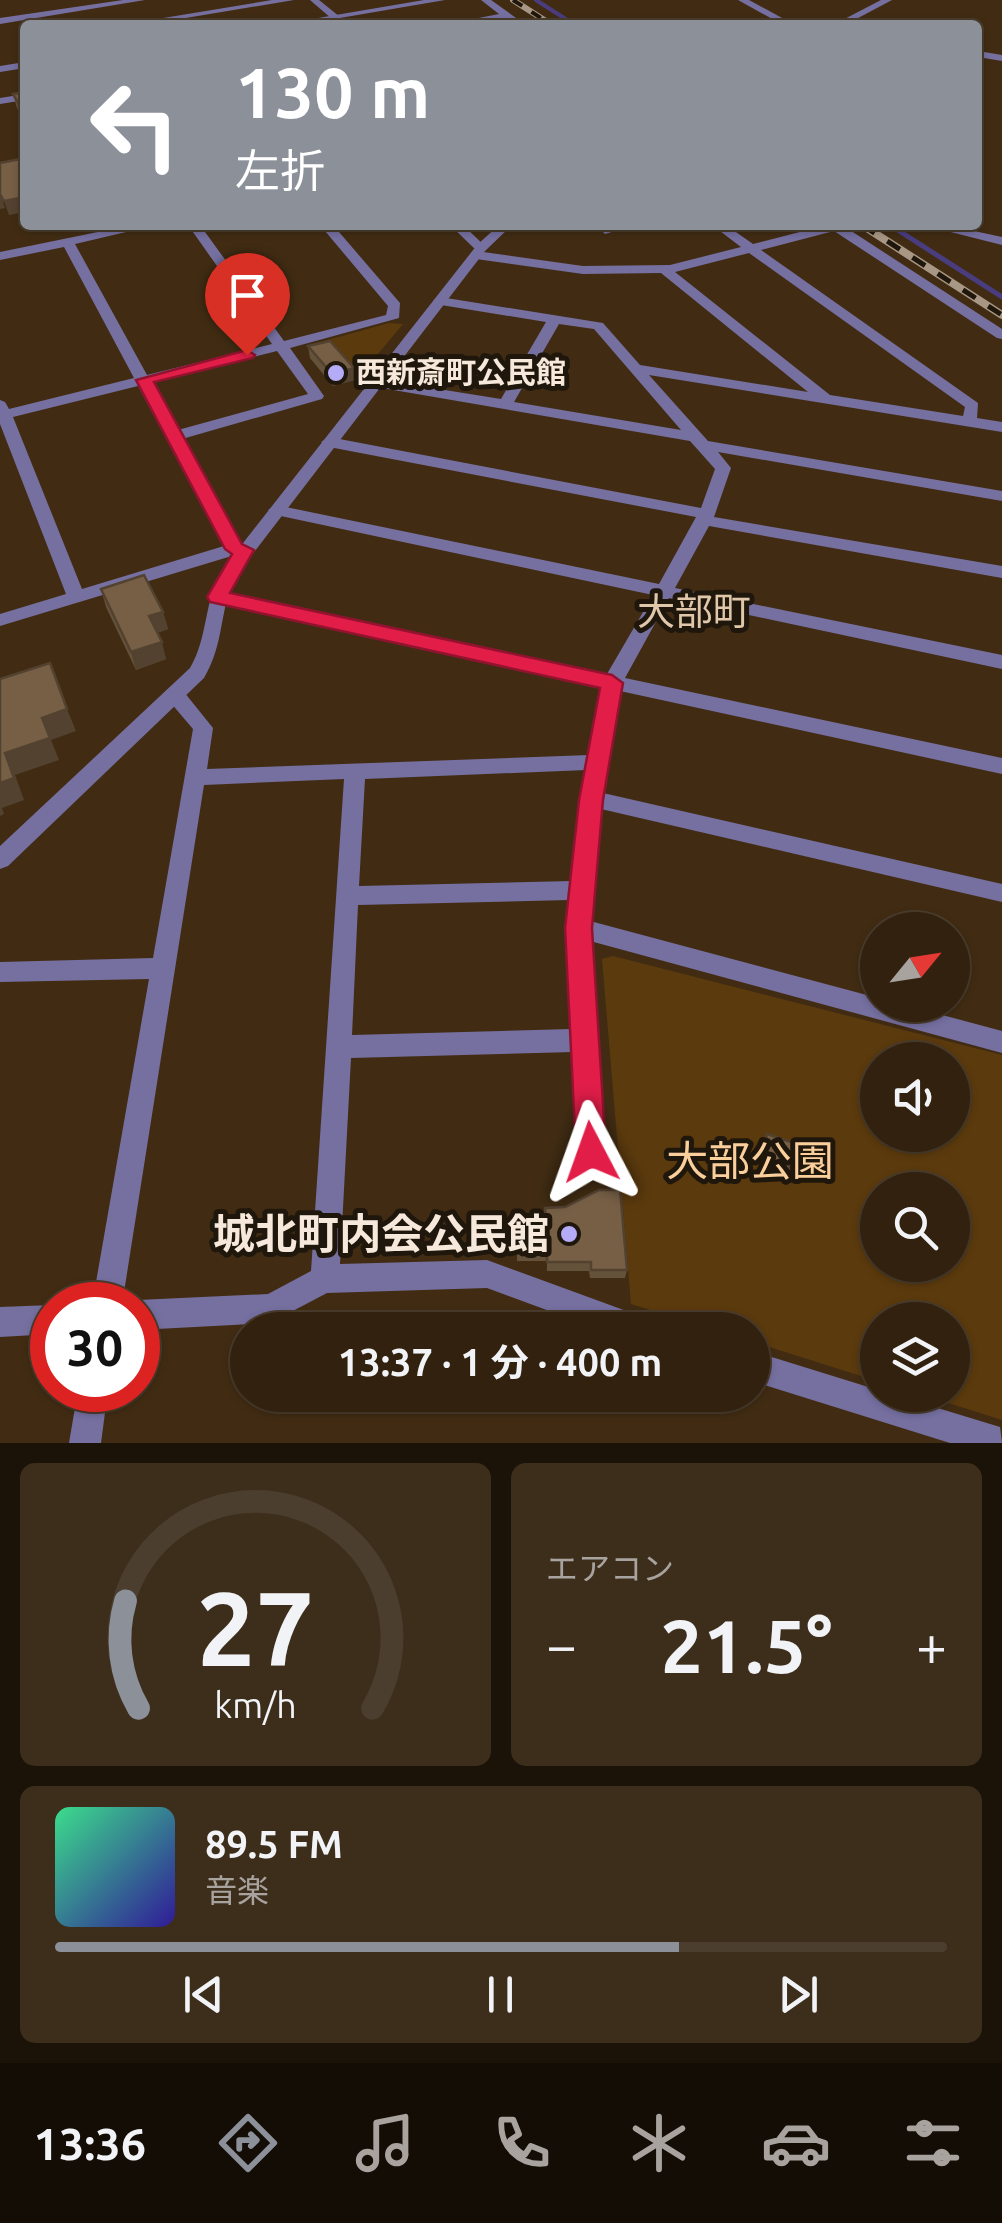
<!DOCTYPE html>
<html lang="ja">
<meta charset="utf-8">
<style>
:root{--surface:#31210e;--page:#3d2e1c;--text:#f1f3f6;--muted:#a8a39e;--line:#4c3e2e;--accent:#8c9099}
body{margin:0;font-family:Ubuntu,"Noto Sans JP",sans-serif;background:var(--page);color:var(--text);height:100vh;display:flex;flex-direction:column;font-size:38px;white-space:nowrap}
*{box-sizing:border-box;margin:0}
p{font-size:32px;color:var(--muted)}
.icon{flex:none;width:55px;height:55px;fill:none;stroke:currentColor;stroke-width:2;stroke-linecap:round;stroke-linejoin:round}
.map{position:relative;height:1443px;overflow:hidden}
.details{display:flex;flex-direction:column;gap:20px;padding:20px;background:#1b1208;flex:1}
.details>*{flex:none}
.top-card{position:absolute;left:20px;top:20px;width:962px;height:210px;border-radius:10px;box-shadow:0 2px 8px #0004,0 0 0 2px var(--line);background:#8c9099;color:#fff;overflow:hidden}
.needle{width:65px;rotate:60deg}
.fabs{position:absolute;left:860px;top:912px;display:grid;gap:20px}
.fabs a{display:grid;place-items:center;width:110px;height:110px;border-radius:50%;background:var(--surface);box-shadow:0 2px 8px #0004,0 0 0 2px var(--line);font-size:50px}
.speed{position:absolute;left:30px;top:1282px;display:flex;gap:20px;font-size:50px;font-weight:700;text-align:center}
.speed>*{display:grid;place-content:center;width:130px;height:130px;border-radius:50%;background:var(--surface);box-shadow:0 2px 8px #0004,0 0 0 2px var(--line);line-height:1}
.speed .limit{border:15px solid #d22;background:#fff;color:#111}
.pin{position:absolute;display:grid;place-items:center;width:85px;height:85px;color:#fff;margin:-102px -42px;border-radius:50% 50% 50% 0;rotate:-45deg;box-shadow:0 0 10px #0007}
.pin .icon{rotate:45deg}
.me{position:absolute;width:110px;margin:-55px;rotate:356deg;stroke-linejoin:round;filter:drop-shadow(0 0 8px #0008)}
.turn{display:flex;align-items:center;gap:35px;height:210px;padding:0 50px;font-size:45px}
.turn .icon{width:130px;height:130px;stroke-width:2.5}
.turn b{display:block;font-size:70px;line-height:85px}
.big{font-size:75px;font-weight:700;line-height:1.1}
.details .widget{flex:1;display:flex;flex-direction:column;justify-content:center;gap:15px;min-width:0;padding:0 35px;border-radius:15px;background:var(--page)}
.details .dial{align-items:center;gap:0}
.dial svg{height:260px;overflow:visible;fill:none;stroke:var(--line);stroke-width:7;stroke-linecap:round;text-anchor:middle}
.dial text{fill:var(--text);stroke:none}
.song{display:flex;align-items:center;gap:30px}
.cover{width:120px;height:120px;border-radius:15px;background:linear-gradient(135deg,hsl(150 70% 55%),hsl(250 70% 35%))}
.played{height:10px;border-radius:5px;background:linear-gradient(90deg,var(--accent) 70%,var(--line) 70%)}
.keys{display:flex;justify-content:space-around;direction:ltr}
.heat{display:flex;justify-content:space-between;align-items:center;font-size:55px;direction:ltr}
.details .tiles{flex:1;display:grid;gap:20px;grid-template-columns:1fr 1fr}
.widget:last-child{grid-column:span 2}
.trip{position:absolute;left:230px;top:1312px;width:540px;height:100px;border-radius:50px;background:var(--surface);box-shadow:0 2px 8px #0004,0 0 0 2px var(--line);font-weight:700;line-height:100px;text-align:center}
.tabs{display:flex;height:160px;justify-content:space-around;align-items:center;background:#140d06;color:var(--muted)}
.tabs .icon{width:70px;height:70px}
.tabs .on{color:var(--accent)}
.tabs b{font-size:45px;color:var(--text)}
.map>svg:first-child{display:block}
</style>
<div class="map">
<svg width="1002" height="1443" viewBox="0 0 1002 1443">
<rect width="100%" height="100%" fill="#412c13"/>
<g fill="#5b3a0d" fill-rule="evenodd">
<polygon points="389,323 403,324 357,379 324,341"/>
<path d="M613,956L1002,1055V1420L923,1395H952V1320H878L877,1381L753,1342L752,1330H714L631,1304L602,959ZM878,1060H952V1135H878ZM878,1190H952V1265H878Z"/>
</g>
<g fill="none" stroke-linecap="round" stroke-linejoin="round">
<polyline stroke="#4a3d7f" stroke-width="4" points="536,0 575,25"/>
<polyline stroke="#4a3d7f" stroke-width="5" points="890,225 1002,297"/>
<g fill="#7670a1" fill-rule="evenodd">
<polygon points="123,0 145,0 0,24 0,18"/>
<polygon points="272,0 294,0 144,25 139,22"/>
<polygon points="424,0 445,0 299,25 277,25"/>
<polygon points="481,0 491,0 526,25 515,25 505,18 443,25 499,14"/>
<polygon points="738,0 749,0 795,25 783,25"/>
<polygon points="881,0 892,0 845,25 833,25"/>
<polygon points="25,36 25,44 20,41"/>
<polygon points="978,51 1002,55 1002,61 978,57"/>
<polygon points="25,62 25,68 0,72 0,66"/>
<path d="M132,225H156L75,244L147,375L272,344L188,225H200L284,341L386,315L388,306L320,225H333L400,303L399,318L290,348L324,396L322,399L182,439L240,544L253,550L250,554L235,555L0,626V614L66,594L0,424V400L5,402L9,409L134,378L64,247L0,260V252ZM277,351L308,394L178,430L151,383ZM138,386L224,546L82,589L13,417Z"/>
<polygon points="450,225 463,225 487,248 477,251"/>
<polygon points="596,225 609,225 615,231 605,234"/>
<path d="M712,225H726L753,244L827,225H842L1002,329V339L997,338L834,231L761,250L978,403L977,418L1002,422V432L649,375L708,441L1002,491V501L718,452L731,468L714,517L1002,566V578L709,526L675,588L1002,655V669L669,598L625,678L1002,758V774L620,691L603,793L1002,884V902L601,809L590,921L878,998V1005H905L1002,1031V1053L590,941L604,1153L600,1162L591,1166L582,1162L578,1153L573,1052L351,1058L340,1264L487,1260L651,1320L656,1330H601L487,1288L327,1293L270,1323L138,1330V1305H128L138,1300L268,1294L311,1271L344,779L204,785L122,1305H92L149,979L0,982V962L153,958L193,729L170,702L167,697L170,692H184L213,728L207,769L589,755L602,687L217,603L208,597L217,591L607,674L653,595L276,515L268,510L276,505L659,584L696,517L329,447L321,442L329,437L701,508L715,469L690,441L376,387L369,383L376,379L501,399L546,322L435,304L433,301L440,297L603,323L640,365L808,392L661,273L583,274L476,259L470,255L476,251L583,266L670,265L741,247ZM749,253L965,407L963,416L830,395L675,272ZM559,324L594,329L681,430L514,402ZM586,770L572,881L359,886L365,779ZM569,900L566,928L571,1029L352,1035L358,905Z"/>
<polygon points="923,225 946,225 1002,237 1002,245"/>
<polygon points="52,1305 52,1334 0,1337 0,1307"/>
<polygon points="752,1351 878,1390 878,1395 895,1395 1000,1427 1002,1443 950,1443 752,1381"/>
<polygon points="78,1390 108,1390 101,1443 69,1443"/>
</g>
<g fill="#7670a1" fill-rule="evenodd">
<polygon points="310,0 319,0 350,25 339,25"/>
<polygon points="25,94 25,100 0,104 0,98"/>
<path d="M499,225H512L485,251L235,577C219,611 225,642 204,678L8,866L0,869V846L190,668C208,638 204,602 221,571L477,245Z"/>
</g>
<defs>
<polyline id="rail-far1" points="513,0 552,25"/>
<polyline id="rail" points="862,225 1002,315"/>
</defs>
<use href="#rail-far1" stroke="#a89784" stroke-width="6"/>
<use href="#rail" stroke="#a89784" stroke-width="8"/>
<use href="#rail-far1" stroke="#20170c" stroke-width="4" stroke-dasharray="11" stroke-linecap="butt"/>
<use href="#rail" stroke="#20170c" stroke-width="5" stroke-dasharray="15" stroke-linecap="butt"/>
</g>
<g fill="#65523b">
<polygon points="25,92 25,122 17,108 13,94"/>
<polygon points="308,346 355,380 333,386 310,358"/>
<polygon points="101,589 163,612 168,629 157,633 166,659 136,670 106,607"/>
<polygon points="767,1134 789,1169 787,1174 761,1166"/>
<polygon points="545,1208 627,1270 625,1278 590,1278 589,1271 547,1271 547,1261 517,1261 516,1217 545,1217"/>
</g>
<g fill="#534230">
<polygon points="0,194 5,208 0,209"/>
<polygon points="25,197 25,212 9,215 4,201"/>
<polygon points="354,368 355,380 333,386 332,374"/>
<polygon points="163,612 168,629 154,634 149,616"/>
<polygon points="162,642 166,659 136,670 131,652"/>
<polygon points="67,709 76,731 51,740 59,760 15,775 24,800 2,808 4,814 0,816 0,783 5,753 42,718"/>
</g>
<g fill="#765f45" stroke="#534230" stroke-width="2.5">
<polygon points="25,92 25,115 13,94"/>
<polygon points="25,158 25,197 4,201 0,194 0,163"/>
<polygon points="330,341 354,368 332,374 308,346"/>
<polygon points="144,575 163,612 149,616 162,642 131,652 101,589"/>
<polygon points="50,663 67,709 42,718 50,738 5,753 14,778 0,783 0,679"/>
<polygon points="767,1134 794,1143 789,1169 762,1161"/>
<polygon points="599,1190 620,1190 627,1270 591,1270 591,1262 547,1262 547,1252 517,1253 516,1217 546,1217 545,1208 565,1207"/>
</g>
<polygon fill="#e11d48" stroke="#92132f" stroke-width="2.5" points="247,350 255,355 253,358 154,382 242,544 254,550 230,593 612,675 623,683 603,800 592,928 606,1152 601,1163 591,1167 580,1163 576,1152 565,928 579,800 600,688 210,602 207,597 232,554 225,549 136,380"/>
<g fill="#b5acf8" stroke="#20170c" stroke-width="4">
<circle cx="336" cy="373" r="10"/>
<circle cx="569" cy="1234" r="10"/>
</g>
<g text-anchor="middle" stroke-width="10" stroke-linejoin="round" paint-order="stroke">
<g font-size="30" font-weight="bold" fill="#f6e8da" stroke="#20170c" text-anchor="start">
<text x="356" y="383">西新斎町公民館</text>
</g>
<g font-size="38" fill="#e1c7aa" stroke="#20170c">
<text x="694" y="625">大部町</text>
</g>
<g font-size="42" fill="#fbcf9c" stroke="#20170c">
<text x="750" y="1176">大部公園</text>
</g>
<g font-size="42" font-weight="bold" fill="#f6e8da" stroke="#20170c" text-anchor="end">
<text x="549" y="1249">城北町内会公民館</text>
</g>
</g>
</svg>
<div class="fabs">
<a><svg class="needle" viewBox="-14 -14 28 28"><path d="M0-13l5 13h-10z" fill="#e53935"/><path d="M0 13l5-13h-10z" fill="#a8a39e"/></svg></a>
<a><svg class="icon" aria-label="sound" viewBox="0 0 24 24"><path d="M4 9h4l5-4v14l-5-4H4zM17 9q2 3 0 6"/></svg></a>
<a><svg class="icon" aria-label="search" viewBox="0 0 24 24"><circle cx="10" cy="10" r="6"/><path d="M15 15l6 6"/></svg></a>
<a><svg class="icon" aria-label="layers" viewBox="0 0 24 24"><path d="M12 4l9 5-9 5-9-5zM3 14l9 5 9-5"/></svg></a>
</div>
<div class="speed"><div class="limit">30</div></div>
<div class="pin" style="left:247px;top:355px;background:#d93025"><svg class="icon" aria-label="arrive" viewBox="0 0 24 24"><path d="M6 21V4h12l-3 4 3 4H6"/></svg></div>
<svg class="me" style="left:591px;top:1152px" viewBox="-20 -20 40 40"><path d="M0-17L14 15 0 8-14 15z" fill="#e11d48" stroke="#fff" stroke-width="4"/></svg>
<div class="trip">13:37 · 1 分 · 400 m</div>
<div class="top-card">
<div class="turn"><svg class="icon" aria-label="left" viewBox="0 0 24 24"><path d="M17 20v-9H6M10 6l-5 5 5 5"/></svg><div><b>130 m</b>左折</div></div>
</div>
</div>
<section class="details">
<div class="tiles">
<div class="widget dial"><svg viewBox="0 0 100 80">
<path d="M14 69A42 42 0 1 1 86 69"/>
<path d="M14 69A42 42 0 0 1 10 36" stroke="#8c9099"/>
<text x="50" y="56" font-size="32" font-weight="700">27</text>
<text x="50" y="72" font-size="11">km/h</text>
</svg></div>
<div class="widget"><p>エアコン</p>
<div class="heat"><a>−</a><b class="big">21.5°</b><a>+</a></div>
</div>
<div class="widget">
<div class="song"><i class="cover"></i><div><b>89.5 FM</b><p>音楽</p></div></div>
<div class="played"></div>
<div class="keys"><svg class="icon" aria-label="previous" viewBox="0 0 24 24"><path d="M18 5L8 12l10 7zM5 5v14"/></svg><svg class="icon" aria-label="pause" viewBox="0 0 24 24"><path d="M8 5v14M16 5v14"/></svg><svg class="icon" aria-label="next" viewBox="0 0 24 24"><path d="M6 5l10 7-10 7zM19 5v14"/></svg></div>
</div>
</div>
</section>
<nav class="tabs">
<b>13:36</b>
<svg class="icon on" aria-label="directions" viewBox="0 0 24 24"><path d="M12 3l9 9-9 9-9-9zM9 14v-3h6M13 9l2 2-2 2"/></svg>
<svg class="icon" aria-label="music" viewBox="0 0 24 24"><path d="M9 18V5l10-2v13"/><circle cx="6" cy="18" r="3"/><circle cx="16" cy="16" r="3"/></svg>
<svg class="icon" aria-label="phone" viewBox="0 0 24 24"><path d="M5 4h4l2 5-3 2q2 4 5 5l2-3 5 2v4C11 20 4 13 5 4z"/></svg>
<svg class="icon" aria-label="climate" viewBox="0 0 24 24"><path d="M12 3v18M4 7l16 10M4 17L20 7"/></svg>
<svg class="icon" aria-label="car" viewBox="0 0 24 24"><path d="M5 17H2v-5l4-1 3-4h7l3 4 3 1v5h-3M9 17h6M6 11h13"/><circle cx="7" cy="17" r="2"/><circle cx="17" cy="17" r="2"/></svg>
<svg class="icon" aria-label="filters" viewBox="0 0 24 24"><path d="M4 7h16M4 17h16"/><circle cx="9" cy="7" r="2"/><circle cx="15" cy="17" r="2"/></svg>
</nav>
